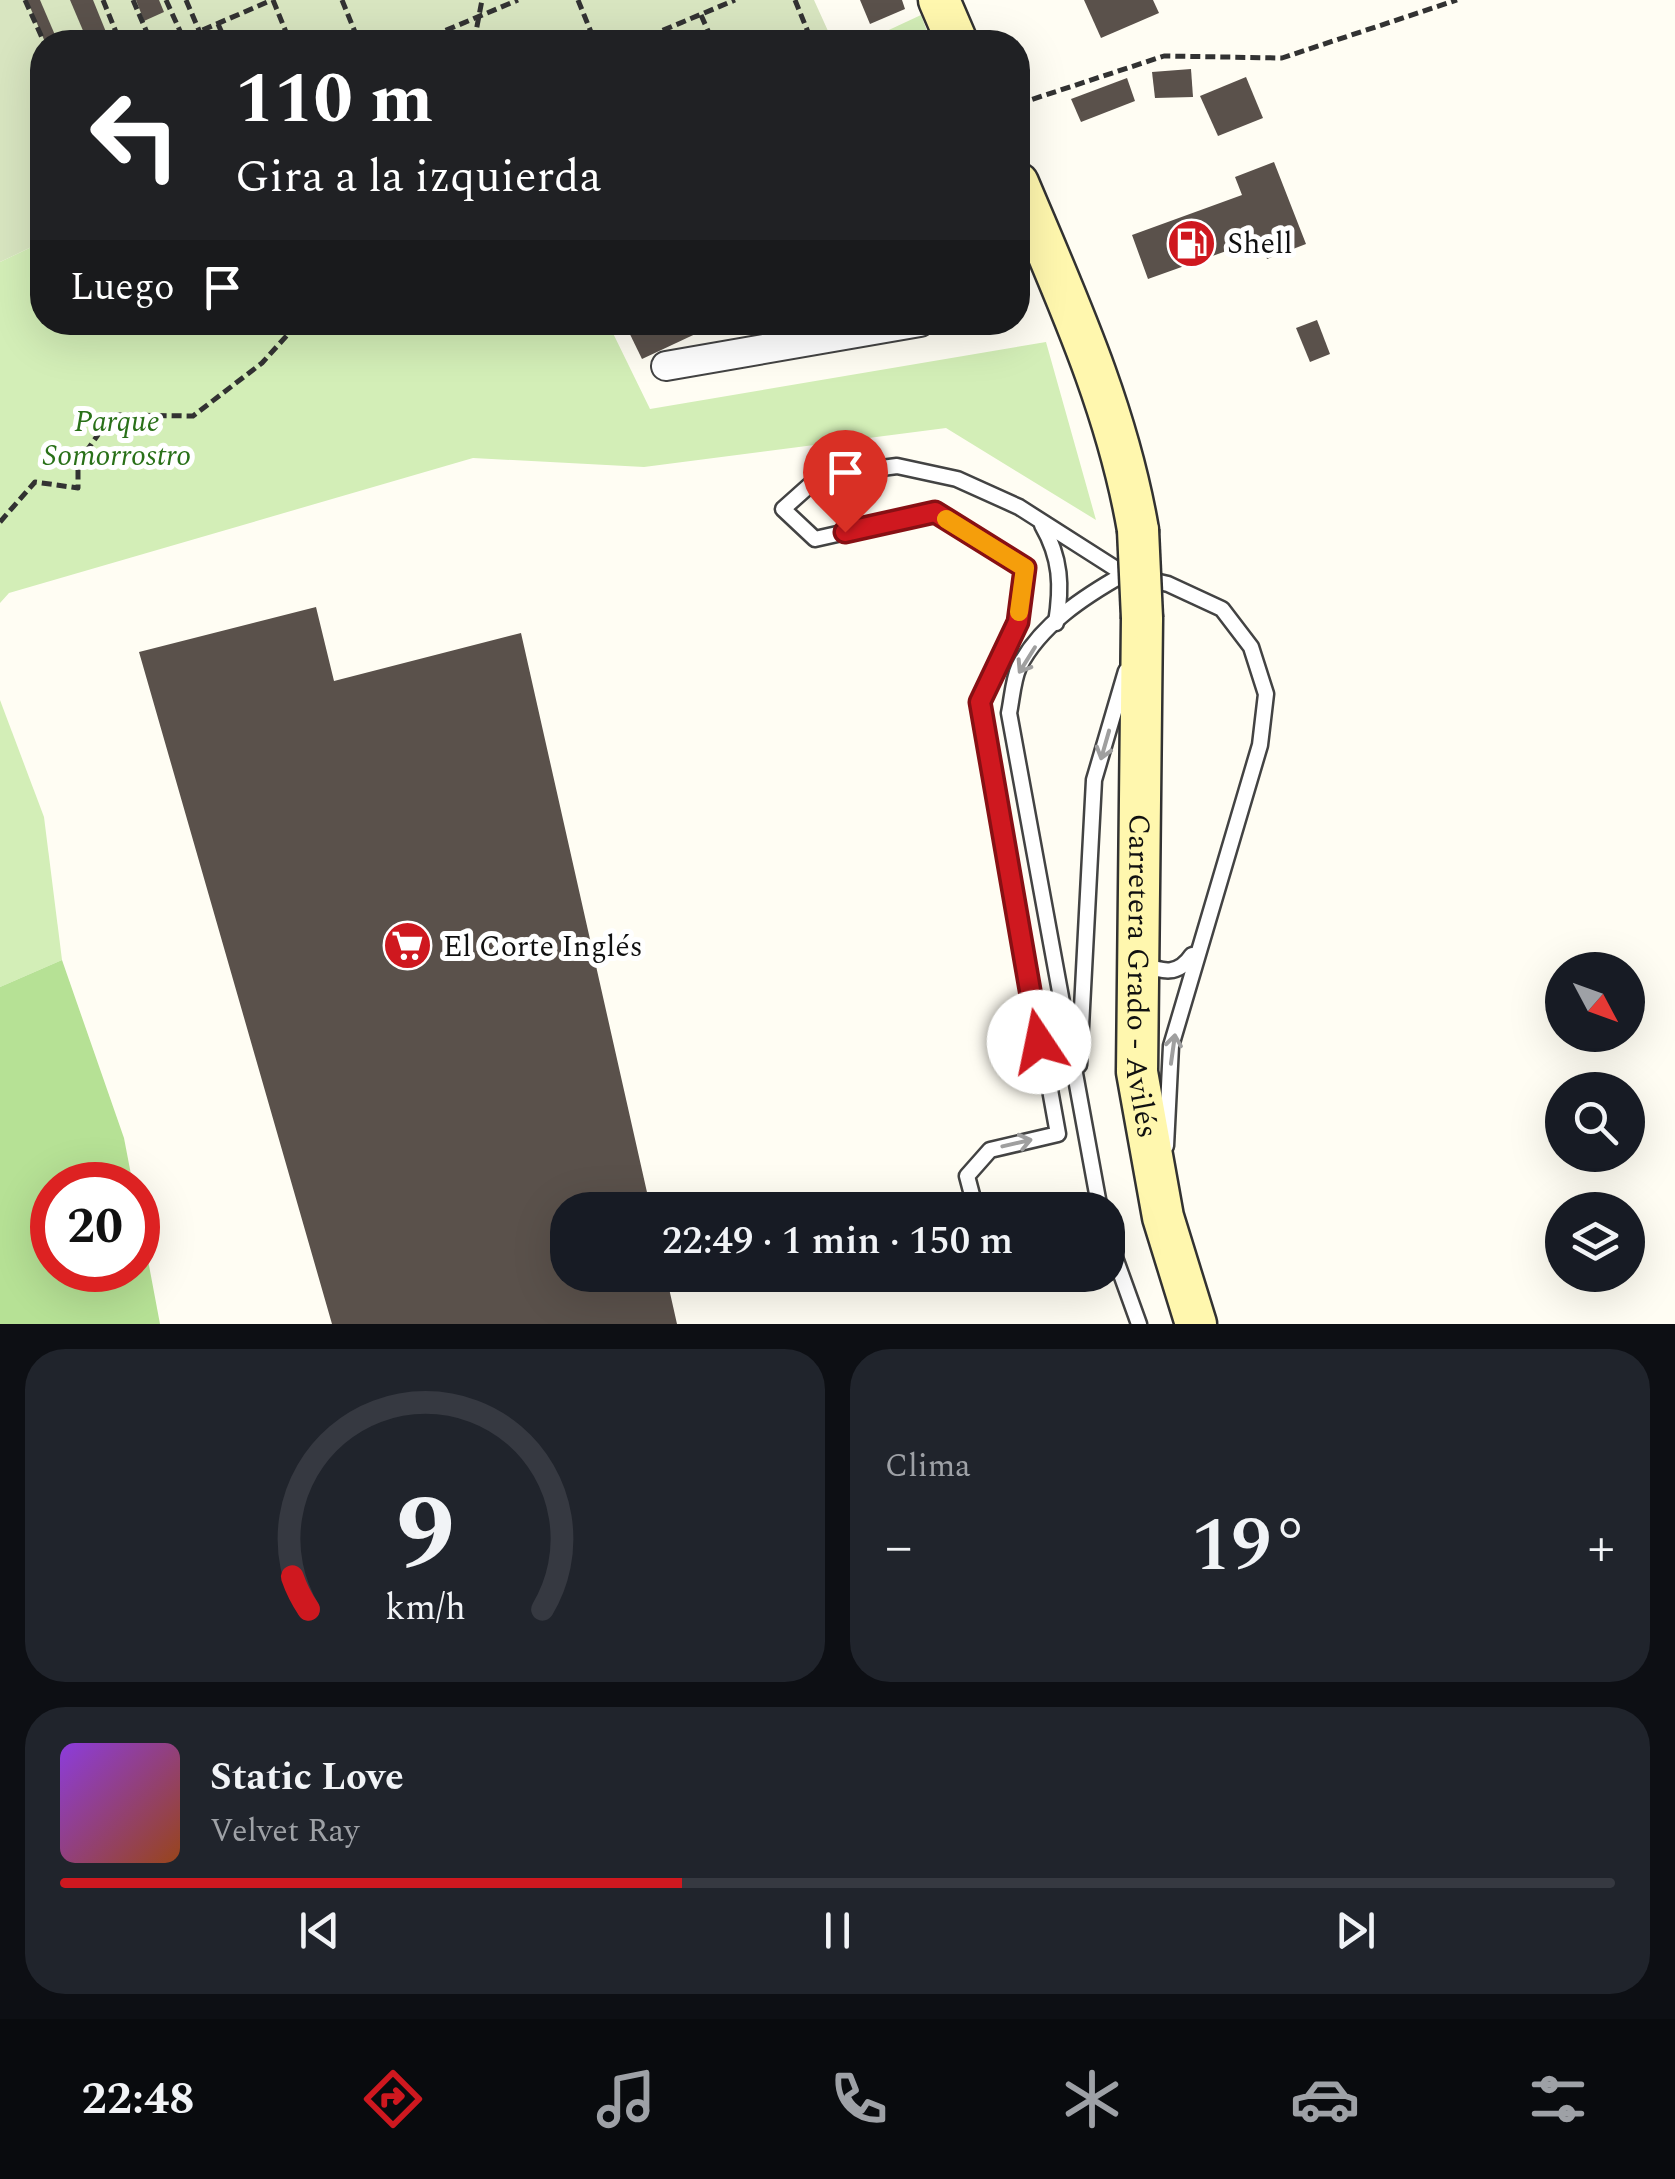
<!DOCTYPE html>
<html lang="es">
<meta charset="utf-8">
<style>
:root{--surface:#171b24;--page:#20242c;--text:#f1f3f6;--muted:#9ea1a6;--line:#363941;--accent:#cf181f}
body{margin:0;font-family:Spectral,serif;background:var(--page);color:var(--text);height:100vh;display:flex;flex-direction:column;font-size:38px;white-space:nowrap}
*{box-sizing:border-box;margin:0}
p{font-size:32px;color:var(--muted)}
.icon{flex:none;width:55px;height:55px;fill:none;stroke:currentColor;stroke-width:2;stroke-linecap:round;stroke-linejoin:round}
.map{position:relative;height:1324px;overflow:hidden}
.details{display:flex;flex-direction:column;gap:25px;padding:25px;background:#0d0f14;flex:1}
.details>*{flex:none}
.hud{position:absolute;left:30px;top:30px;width:1000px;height:305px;border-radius:40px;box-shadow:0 10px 40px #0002;background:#202124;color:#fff;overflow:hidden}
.needle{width:65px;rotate:131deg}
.controls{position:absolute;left:1545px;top:952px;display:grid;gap:20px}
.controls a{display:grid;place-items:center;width:100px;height:100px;border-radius:50%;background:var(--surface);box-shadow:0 10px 40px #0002;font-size:50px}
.speed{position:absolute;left:30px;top:1162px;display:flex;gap:20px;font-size:50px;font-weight:700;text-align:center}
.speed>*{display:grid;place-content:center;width:130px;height:130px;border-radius:50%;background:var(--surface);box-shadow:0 10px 40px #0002;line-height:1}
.speed .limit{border:15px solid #d22;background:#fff;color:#111}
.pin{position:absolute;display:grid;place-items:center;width:85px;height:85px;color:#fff;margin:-102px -42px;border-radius:50% 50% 50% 0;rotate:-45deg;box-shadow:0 0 10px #0007}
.pin .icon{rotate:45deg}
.me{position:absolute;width:110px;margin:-55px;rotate:349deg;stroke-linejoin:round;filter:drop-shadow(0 0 8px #0008)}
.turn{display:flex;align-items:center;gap:35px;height:210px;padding:0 40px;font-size:45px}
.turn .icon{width:130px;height:130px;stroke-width:2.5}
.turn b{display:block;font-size:70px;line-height:85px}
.then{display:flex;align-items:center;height:95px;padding:0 40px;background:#0003;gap:20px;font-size:38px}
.big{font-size:75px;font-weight:600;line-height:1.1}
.details .widget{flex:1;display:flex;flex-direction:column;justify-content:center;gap:15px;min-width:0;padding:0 35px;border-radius:40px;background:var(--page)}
.details .dial{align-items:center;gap:0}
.dial svg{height:260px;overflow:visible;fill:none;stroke:var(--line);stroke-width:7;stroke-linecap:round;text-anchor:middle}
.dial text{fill:var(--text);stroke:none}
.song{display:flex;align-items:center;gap:30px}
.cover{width:120px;height:120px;border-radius:15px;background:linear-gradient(135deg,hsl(270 70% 55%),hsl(20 70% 35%))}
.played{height:10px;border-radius:5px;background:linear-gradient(90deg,var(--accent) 40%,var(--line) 40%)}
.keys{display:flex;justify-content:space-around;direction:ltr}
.heat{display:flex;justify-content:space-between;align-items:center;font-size:55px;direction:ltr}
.details .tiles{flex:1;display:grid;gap:25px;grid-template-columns:1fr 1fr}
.widget:last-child{grid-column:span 2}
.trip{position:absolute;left:550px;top:1192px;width:575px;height:100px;border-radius:40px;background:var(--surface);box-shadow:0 10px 40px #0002;font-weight:600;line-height:100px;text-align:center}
.menu{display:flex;height:160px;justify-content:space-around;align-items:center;background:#090b0e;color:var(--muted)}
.menu .icon{width:70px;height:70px}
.menu .selected{color:var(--accent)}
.menu b{font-size:45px;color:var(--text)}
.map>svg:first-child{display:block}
</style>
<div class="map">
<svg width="1675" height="1324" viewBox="0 0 1675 1324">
<rect width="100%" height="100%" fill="#fffdf3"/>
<g fill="#d3eeb7">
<polygon points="921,15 931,42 863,42"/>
<polygon points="42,242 42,322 608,323 650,409 1046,342 1096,520 946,428 644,467 473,458 9,593 0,603 0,262"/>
<polygon points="0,700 44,817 62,960 0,987"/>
</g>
<polygon fill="#b6e195" points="62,960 124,1138 133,1185 52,1185 52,1270 138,1270 138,1207 160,1324 0,1324 0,987"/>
<polygon fill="#d8e5c0" points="0,0 814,0 833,42 42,42 42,242 0,262"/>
<g fill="#5a514b">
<polygon points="27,0 40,0 58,42 45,42"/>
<polygon points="70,0 93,0 106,32 87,40"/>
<polygon points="136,0 159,0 164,12 144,21"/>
<polygon points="860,0 902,0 905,9 870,24"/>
<polygon points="1084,0 1153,0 1159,13 1101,38"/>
<polygon points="1191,69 1193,97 1155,98 1152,72"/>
<polygon points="1246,77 1263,118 1218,136 1200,96"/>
<polygon points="1127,78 1135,101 1081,122 1071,99"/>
<polygon points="1274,162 1306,244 1267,259 1260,239 1148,279 1132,235 1242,195 1235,177"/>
<polygon points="1317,320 1330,354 1310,362 1296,328"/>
<polygon points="624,322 721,322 642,359"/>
<polygon points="749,322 797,322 758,340"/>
<polygon points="316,607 334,681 521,633 651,1210 568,1210 568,1275 666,1275 677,1324 332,1324 139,652"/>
</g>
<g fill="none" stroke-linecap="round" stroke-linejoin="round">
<defs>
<g id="lane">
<path d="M1042,525C1061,558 1062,586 1056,623"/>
<path d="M1142,964C1163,972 1178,976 1192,955"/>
<polyline points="1079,1065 1094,780 1126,671"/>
<polyline points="976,1210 967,1176 990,1150 1058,1134 980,702 1017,623 1025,568 935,512 815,539 783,509 820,476 897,466 957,479 1019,507 1124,574 1168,584 1222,609 1251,647 1266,694 1260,745 1171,1046 1166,1146"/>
<path d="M1100,1210L1009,713C1012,699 1013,680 1019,667C1040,625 1085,596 1124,574"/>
<polyline points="1108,1238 1139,1324"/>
</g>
<polyline id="street" points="666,366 920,322"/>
<g id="secondary">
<polyline points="939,0 957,42"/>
<path d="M1018,183C1066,297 1117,407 1138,530"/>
<path id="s1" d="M1142,618L1137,1072L1163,1217L1196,1324"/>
</g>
</defs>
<use href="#lane" stroke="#434343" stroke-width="19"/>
<use href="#street" stroke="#434343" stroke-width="32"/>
<use href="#secondary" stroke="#323232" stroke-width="45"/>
<g stroke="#323232" stroke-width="5" stroke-dasharray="10 5" stroke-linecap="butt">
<polyline points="25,0 44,42"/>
<polyline points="103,0 120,42"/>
<polyline points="133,0 151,42"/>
<polyline points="166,0 185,42"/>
<polyline points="186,0 204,42"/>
<polyline points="273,0 290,42"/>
<polyline points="342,0 359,42"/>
<polyline points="578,0 595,42"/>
<polyline points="795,0 812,42"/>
<polyline points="701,15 713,42"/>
<polyline points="218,24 226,42"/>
<polyline points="175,42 272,0"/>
<polyline points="418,42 518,0"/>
<polyline points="474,42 482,0"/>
<polyline points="635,42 735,0"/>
<polyline points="1018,104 1164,56 1282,58 1457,0"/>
<polyline points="0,522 35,482 78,488 78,463 112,415 193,416 262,363 299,322"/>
</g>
<use href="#lane" stroke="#fff" stroke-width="14"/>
<use href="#street" stroke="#fff" stroke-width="28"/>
<use href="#secondary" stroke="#fff7ae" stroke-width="40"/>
<defs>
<polyline id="secondary-bridge" points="1138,530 1142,618"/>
</defs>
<use href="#secondary-bridge" stroke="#323232" stroke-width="45" stroke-linecap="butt"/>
<use href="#secondary-bridge" stroke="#fff7ae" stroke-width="40"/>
</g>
<defs><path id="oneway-shaft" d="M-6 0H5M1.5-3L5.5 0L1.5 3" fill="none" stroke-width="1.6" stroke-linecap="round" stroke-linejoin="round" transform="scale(2.5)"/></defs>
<g stroke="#9f9f9f">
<use href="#oneway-shaft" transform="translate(1027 660) rotate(122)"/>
<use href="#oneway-shaft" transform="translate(1105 745) rotate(106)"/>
<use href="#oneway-shaft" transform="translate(1173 1049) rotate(-82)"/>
<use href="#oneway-shaft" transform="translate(1017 1143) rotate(-13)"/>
</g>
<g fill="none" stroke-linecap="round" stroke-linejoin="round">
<defs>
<polyline id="route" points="845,532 935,512 1025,568 1018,622 980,702 1039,1042"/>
</defs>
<use href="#route" stroke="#871014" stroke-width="25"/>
<use href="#route" stroke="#cf181f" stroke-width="18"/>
<polyline stroke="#f59e0b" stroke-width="18" points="946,519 1025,568 1019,612"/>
</g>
<defs>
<symbol id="fuel-disc" viewBox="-11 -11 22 22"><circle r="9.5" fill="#cf181f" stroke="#fff"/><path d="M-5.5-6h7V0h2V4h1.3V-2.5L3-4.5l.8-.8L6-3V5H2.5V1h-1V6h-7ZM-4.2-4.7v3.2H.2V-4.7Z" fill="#fff"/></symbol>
<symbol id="supermarket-disc" viewBox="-11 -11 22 22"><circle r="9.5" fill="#cf181f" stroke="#fff"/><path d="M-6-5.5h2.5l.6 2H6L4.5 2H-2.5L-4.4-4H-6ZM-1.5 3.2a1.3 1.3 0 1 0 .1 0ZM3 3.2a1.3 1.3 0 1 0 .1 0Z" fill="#fff"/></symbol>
</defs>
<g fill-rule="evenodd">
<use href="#fuel-disc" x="1164" y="216" width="55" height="55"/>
<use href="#supermarket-disc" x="380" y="918" width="55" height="55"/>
</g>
<g text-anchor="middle" stroke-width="10" stroke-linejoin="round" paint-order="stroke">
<g font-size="30" fill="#101010" stroke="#fff" text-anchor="start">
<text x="1227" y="253">Shell</text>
<text x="443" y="956">El Corte Inglés</text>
</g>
<g font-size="30" font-style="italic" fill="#297018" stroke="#fff">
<text x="117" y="431">Parque<tspan x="117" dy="34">Somorrostro</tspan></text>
</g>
<g font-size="30" fill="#101010" stroke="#fff">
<text dy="10" stroke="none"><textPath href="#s1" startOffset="358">Carretera Grado - Avilés</textPath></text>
</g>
</g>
</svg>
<div class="controls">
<a><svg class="needle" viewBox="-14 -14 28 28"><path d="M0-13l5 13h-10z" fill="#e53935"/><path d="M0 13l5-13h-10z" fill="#9ea1a6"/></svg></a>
<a><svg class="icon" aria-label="search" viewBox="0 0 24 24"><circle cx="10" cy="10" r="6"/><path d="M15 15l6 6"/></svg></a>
<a><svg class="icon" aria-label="layers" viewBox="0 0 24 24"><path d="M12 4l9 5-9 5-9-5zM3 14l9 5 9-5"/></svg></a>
</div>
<div class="speed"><div class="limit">20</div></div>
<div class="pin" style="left:845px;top:532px;background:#d93025"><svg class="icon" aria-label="arrive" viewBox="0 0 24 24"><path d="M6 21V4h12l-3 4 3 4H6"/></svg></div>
<svg class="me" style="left:1039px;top:1042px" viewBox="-20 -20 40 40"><circle r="19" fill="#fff"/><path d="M0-13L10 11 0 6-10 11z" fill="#cf181f"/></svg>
<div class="trip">22:49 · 1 min · 150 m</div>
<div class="hud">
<div class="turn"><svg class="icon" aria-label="left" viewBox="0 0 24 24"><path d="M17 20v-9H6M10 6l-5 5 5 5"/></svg><div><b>110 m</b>Gira a la izquierda</div></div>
<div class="then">Luego<svg class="icon" aria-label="arrive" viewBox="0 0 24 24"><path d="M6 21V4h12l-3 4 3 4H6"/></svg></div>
</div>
</div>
<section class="details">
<div class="tiles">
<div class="widget dial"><svg viewBox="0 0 100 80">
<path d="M14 69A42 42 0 1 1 86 69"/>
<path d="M14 69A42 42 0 0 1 9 59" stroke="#cf181f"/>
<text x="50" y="56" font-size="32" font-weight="700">9</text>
<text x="50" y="72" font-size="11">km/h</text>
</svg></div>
<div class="widget"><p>Clima</p>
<div class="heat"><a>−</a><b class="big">19°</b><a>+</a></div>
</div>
<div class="widget">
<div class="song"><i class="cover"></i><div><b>Static Love</b><p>Velvet Ray</p></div></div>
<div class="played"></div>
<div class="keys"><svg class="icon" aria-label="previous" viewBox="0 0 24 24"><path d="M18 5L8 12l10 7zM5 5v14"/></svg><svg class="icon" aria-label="pause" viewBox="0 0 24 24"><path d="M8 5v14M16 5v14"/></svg><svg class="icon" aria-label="next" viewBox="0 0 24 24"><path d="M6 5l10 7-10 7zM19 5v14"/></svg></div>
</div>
</div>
</section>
<nav class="menu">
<b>22:48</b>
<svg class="icon selected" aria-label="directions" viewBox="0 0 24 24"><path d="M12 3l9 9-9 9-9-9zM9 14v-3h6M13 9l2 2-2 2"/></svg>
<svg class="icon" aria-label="music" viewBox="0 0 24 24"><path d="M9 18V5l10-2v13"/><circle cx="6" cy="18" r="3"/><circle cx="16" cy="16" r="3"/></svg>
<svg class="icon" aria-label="phone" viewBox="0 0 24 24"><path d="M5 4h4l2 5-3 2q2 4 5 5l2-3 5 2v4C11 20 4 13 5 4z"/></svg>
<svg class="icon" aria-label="climate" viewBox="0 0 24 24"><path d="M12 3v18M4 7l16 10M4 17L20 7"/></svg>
<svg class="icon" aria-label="car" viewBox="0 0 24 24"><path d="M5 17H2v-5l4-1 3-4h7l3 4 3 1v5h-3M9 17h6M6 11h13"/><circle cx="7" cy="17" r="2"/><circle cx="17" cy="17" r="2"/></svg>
<svg class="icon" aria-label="filters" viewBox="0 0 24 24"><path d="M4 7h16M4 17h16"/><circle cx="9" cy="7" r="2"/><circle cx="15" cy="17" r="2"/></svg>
</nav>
